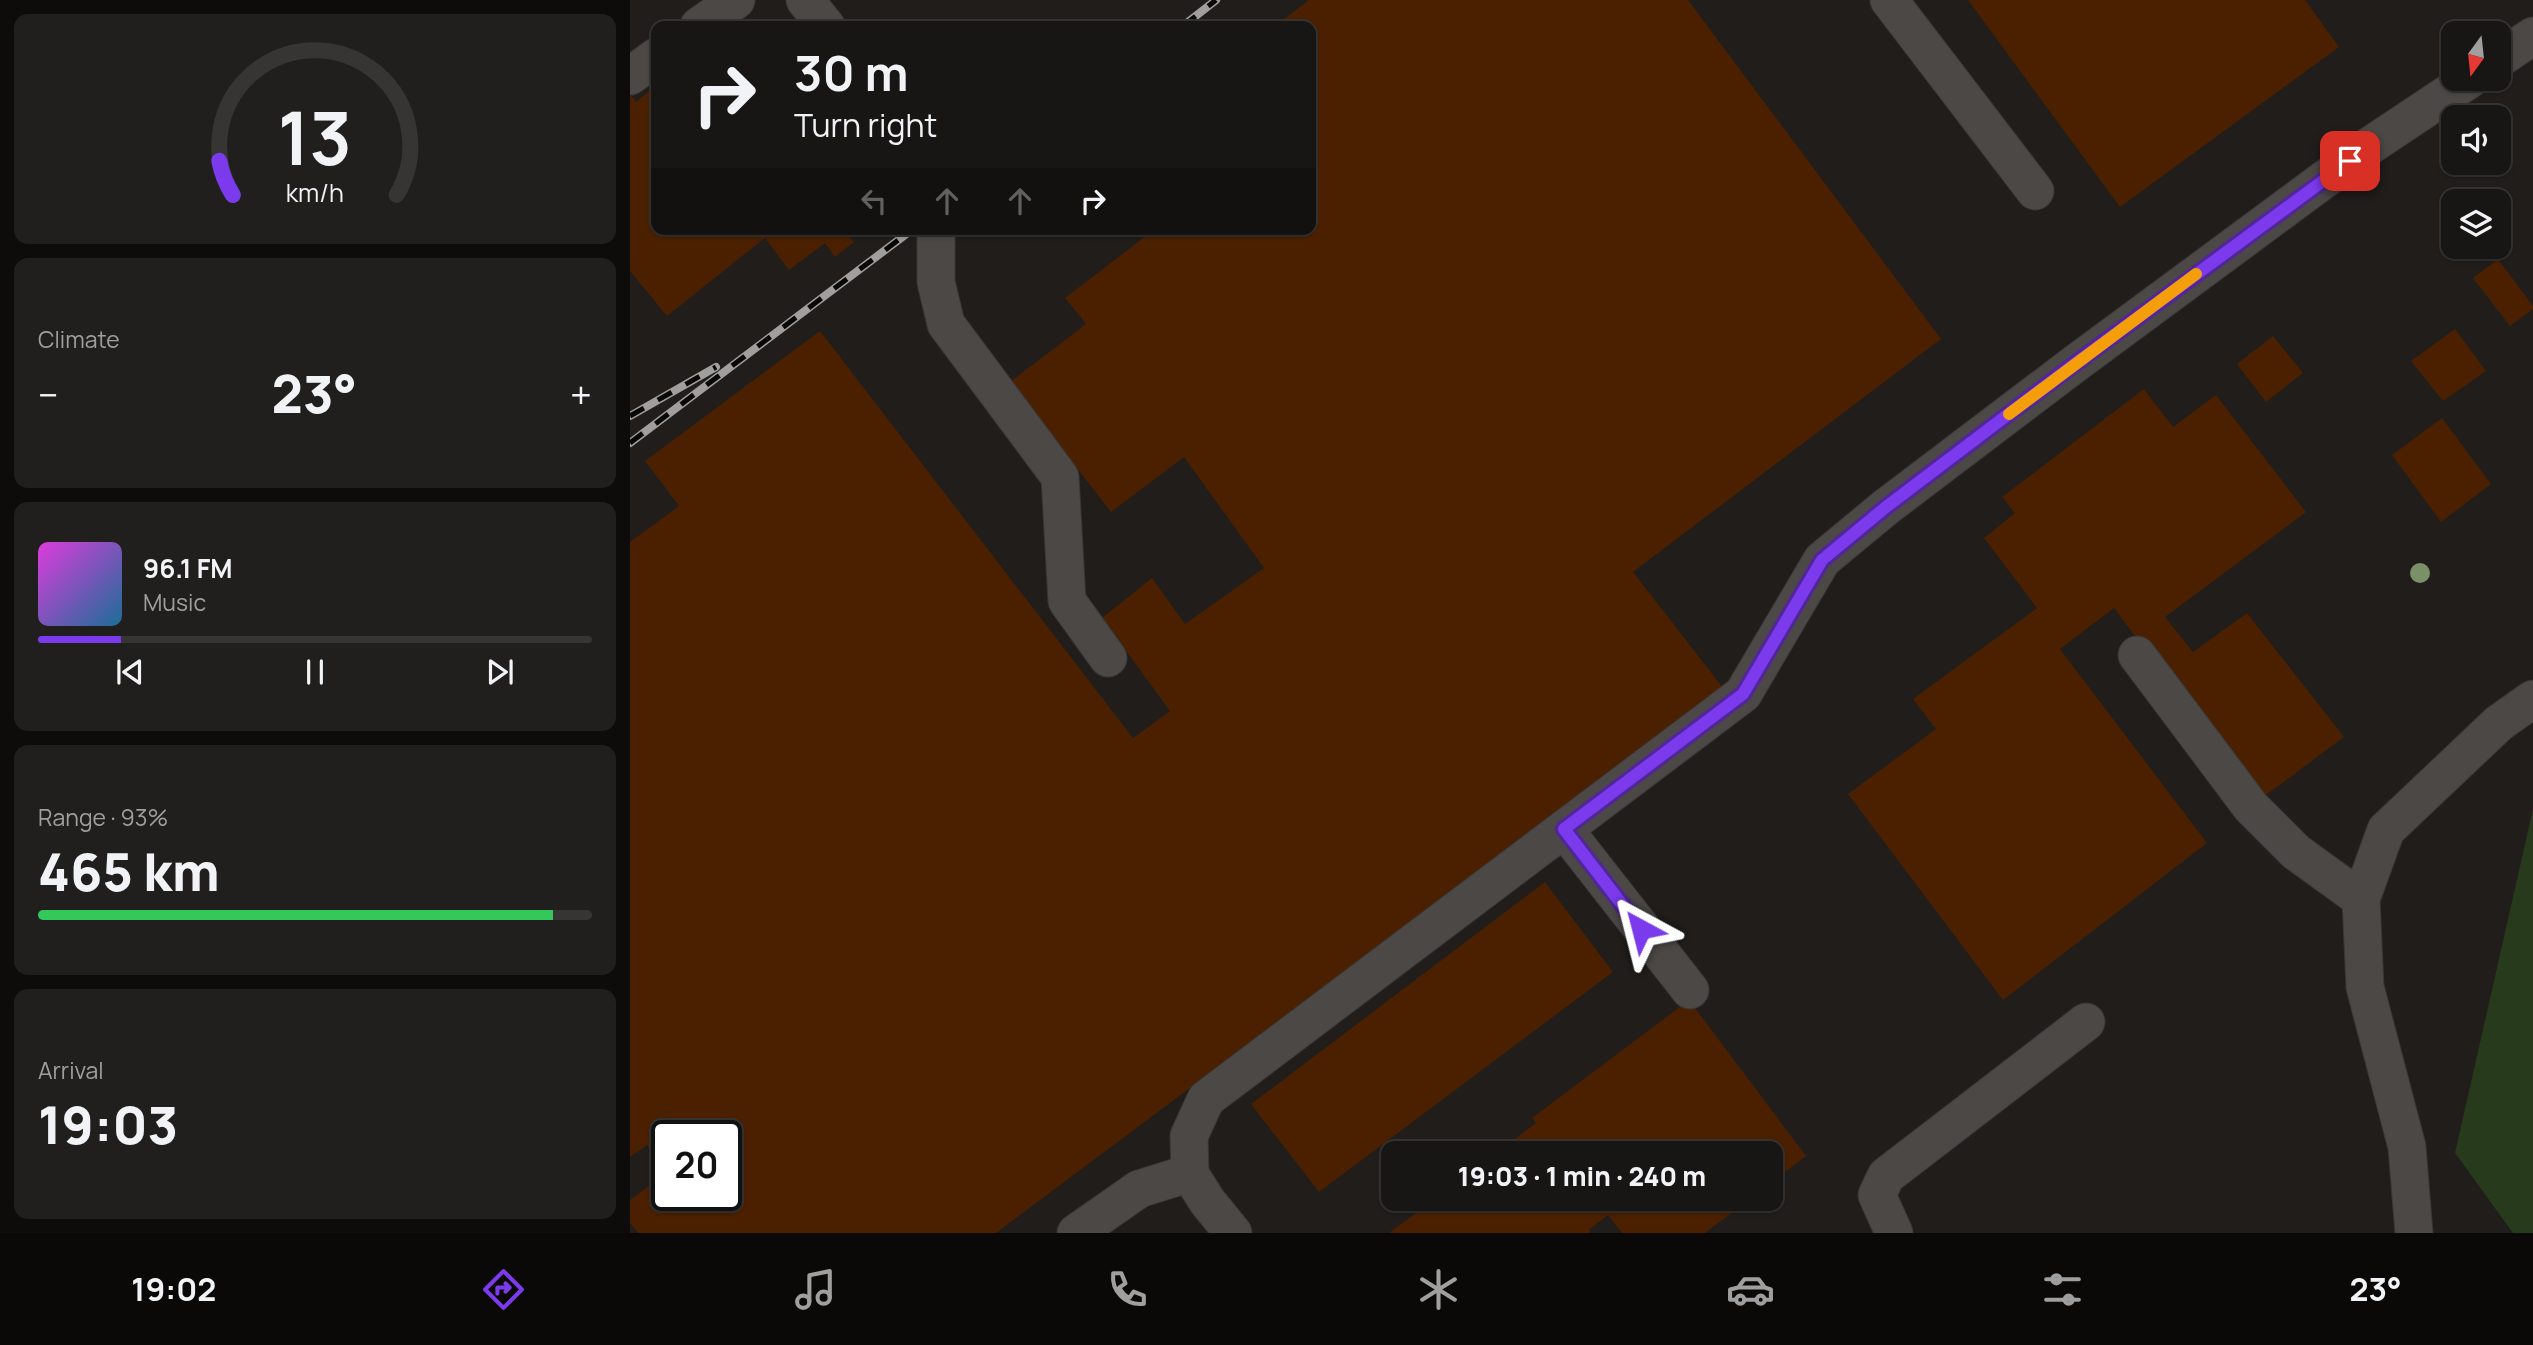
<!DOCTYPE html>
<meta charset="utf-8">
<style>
:root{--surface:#181614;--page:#211f1d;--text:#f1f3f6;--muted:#9f9fa0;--line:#363534;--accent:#7c3aed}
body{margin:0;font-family:Manrope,sans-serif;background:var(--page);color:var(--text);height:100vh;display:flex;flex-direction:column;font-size:26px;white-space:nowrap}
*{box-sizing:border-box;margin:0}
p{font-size:23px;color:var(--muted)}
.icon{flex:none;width:38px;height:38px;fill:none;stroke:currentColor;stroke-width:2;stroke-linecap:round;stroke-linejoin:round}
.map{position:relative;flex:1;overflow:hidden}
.side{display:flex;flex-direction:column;gap:14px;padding:14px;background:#0d0c0b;width:630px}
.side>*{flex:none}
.hud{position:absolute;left:21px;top:21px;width:665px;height:214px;border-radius:14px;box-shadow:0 2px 5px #0004,0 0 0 2px var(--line);background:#181614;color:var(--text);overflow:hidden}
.needle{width:46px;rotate:195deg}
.controls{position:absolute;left:1811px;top:21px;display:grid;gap:14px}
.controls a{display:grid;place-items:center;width:70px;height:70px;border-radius:14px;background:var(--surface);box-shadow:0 2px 5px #0004,0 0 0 2px var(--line);font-size:35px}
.speed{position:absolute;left:21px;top:1120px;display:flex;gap:14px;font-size:35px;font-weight:700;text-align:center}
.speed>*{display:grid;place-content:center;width:91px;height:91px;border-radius:50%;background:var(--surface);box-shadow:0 2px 5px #0004,0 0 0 2px var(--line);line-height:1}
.speed .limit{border:4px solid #111;border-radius:10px;background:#fff;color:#111}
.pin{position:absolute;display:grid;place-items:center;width:60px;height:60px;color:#fff;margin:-30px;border-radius:14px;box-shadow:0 4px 10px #0006}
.me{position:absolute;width:77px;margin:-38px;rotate:322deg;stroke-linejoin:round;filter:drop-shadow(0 0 5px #0008)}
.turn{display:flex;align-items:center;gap:24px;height:147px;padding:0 28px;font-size:32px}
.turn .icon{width:91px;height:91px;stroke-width:2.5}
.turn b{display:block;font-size:49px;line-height:60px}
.lanes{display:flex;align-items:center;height:66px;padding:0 28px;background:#0003;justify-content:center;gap:35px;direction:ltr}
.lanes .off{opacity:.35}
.big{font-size:52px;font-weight:800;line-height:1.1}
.side .card{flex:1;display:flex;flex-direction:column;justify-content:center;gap:10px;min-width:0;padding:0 24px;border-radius:14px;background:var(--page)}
.side .dial{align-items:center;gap:0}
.dial svg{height:182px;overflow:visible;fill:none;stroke:var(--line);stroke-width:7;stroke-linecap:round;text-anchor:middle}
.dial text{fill:var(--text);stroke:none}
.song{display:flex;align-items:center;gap:21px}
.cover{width:84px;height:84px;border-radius:10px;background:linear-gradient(135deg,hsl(300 70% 55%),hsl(200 70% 35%))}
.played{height:7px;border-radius:4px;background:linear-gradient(90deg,var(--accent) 15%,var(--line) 15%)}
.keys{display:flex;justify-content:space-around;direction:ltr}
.heat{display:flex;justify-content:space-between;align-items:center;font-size:38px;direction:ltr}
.charge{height:10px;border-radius:5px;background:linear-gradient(90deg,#34c759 93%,var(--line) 0)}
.trip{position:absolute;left:751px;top:1141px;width:402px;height:70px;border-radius:14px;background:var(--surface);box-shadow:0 2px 5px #0004,0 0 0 2px var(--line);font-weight:800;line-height:70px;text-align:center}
.dock{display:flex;height:112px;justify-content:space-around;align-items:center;background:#0a0908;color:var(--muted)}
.dock .icon{width:49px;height:49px}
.dock .active{color:var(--accent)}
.dock b{font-size:32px;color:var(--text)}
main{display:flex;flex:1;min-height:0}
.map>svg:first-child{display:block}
</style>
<main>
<section class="side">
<div class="card dial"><svg viewBox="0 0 100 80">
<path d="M14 69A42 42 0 1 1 86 69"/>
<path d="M14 69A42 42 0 0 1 8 54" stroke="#7c3aed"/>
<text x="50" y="56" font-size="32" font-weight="700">13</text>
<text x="50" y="72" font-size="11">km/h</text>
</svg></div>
<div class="card"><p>Climate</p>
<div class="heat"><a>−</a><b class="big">23°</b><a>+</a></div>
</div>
<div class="card">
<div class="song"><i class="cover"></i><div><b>96.1 FM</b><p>Music</p></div></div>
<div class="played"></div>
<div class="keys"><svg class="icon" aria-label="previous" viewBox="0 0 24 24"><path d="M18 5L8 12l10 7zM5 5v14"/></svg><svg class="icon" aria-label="pause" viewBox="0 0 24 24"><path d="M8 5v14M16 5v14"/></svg><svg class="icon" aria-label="next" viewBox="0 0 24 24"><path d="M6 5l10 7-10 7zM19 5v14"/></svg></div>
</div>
<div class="card"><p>Range · 93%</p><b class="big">465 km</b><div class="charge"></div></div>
<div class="card"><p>Arrival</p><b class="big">19:03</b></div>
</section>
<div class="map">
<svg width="1903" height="1233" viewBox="0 0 1903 1233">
<rect width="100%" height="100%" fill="#201d1b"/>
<polygon fill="#273a1b" points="1903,809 1903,1233 1883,1233 1825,1153"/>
<g fill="#4a2000" fill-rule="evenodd">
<path d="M679,0H1058L1311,339L1003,572L1094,689L366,1233H8L0,1223V1200L36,1173L17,1145L0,1157V542L49,506L15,461L190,331L503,738L540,711L472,618L522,578L555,624L634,568L554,457L481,512L380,382L456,324L435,298L525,229H681V26H645ZM37,1136H96V1195H37Z"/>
<polygon points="1338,0 1675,0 1709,47 1490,207"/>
<polygon points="26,85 26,229 213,229 224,242 205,257 195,243 159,270 135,238 37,316 0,271 0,94 6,102"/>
<polygon points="1868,259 1903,306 1903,309 1880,326 1843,278"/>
<polygon points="1825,329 1856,371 1813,401 1781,361"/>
<polygon points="1643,336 1673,373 1636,402 1607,364"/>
<polygon points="1514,389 1543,427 1586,395 1676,512 1535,617 1563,652 1617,613 1714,737 1628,801 1484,608 1430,649 1577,843 1373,1000 1218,794 1306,729 1283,699 1407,608 1354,538 1385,513 1372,497"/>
<polygon points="1812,418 1861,484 1811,522 1762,455"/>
<polygon points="915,882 983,972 689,1192 621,1104"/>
<polygon points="1059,1000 1176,1156 1141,1183 1141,1153 866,1153 906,1123 902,1118"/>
<polygon points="805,1199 1120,1199 1075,1233 992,1233 978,1215 959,1230 961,1233 759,1233"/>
</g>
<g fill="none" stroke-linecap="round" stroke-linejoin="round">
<defs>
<g id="minor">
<polyline points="175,0 196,26"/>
<polyline points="1259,0 1405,191"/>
<polyline points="69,26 106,0"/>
<polyline points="1869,59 1903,36"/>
<polyline points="0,76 26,57"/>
<polyline points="306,229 306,282 316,324 430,477 437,601 478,658"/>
<polyline points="1507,655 1621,807 1666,852 1731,899"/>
<polyline points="934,829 1060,990"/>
<polyline points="446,1233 509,1189 560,1173"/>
<polyline points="603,1233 577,1201 560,1174 559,1136 576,1099 1113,694 1192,560 1256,507 1446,363 1741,145 1840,79"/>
<polyline points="1264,1233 1247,1195 1256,1176 1456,1022"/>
<polyline points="1784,1233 1777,1147 1735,987 1731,899 1756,830 1869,723 1903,699"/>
</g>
</defs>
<use href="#minor" stroke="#393736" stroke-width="39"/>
<use href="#minor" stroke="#4b4846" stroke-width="37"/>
<defs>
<g id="rail">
<polyline points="553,26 586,0"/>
<polyline points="0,416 86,367"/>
<polyline points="0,443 283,229"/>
</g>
</defs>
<use href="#rail" stroke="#a19f9d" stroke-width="8"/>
<use href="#rail" stroke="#080707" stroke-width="5" stroke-dasharray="16" stroke-linecap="butt"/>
</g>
<circle fill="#7a9168" cx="1790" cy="573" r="10"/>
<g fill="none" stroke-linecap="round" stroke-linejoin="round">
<defs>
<polyline id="route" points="1011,929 934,829 1113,694 1192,560 1256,507 1446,363 1720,161"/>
</defs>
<use href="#route" stroke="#51269a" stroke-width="18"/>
<use href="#route" stroke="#7c3aed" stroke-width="12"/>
<polyline stroke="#f59e0b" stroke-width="12" points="1379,414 1566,274"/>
</g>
</svg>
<div class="controls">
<a><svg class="needle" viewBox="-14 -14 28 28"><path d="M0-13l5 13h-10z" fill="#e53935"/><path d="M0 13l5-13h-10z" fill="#9f9fa0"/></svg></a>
<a><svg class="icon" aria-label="sound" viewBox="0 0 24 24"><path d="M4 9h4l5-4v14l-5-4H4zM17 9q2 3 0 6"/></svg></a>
<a><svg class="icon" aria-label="layers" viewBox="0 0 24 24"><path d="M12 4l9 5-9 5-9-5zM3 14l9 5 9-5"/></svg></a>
</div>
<div class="speed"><div class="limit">20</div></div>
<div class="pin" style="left:1720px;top:161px;background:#d93025"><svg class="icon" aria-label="arrive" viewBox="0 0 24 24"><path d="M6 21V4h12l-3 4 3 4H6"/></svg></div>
<svg class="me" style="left:1011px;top:929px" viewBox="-20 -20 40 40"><path d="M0-17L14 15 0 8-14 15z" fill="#7c3aed" stroke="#fff" stroke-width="4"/></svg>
<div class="trip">19:03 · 1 min · 240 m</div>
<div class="hud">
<div class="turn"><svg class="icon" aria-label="right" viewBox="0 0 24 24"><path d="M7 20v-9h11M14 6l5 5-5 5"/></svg><div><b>30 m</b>Turn right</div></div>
<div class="lanes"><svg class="icon off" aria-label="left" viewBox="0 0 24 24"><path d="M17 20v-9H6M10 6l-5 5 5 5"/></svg><svg class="icon off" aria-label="ahead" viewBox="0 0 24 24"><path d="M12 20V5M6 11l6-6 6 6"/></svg><svg class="icon off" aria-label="ahead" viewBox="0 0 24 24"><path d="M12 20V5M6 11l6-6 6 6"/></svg><svg class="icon" aria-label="right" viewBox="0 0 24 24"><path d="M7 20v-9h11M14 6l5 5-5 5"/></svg></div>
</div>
</div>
</main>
<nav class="dock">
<b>19:02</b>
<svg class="icon active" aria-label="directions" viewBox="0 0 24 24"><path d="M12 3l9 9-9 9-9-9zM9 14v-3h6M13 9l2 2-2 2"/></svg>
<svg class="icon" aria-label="music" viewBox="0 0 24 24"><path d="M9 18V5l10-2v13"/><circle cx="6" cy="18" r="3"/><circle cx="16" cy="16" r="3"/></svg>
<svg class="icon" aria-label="phone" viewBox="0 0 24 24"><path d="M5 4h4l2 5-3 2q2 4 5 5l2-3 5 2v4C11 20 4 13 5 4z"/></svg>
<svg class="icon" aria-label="climate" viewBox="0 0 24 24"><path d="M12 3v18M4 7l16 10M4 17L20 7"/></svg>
<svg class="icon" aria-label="car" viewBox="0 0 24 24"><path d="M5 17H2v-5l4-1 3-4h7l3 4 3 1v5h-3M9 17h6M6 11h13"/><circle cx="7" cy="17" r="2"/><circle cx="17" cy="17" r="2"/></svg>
<svg class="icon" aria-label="filters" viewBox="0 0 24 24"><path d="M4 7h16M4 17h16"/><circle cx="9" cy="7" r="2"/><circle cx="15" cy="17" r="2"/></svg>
<b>23°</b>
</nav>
